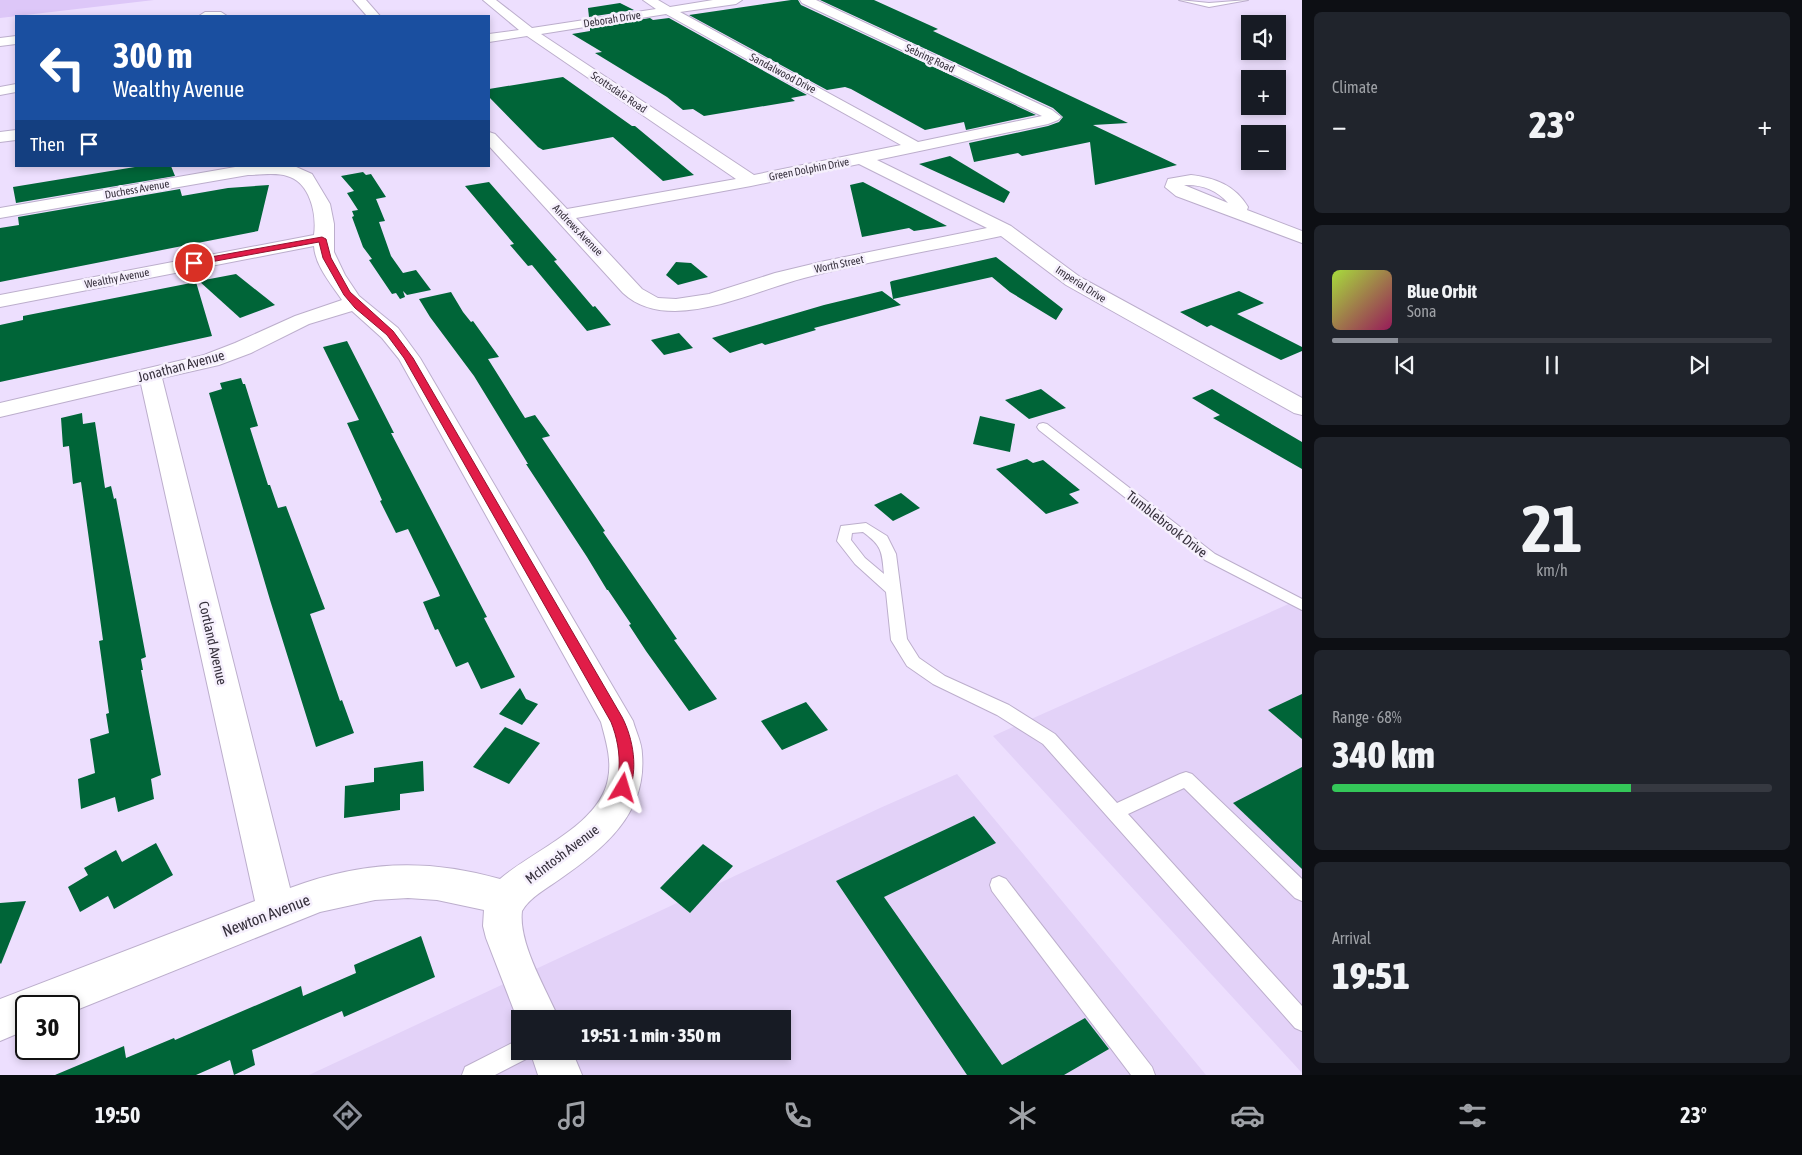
<!DOCTYPE html>
<meta charset="utf-8">
<style>
:root{--surface:#171b24;--page:#20242c;--text:#f1f3f6;--muted:#9ea1a6;--line:#363941;--accent:#8c9099}
body{margin:0;font-family:"Asap Condensed",sans-serif;background:var(--page);color:var(--text);height:100vh;display:flex;flex-direction:column;font-size:19px;white-space:nowrap}
*{box-sizing:border-box;margin:0}
p{font-size:16px;color:var(--muted)}
.icon{flex:none;width:28px;height:28px;fill:none;stroke:currentColor;stroke-width:2;stroke-linecap:round;stroke-linejoin:round}
.map{position:relative;flex:1;overflow:hidden}
.sheet{display:flex;flex-direction:column;gap:12px;padding:12px;background:#0d0f14;width:500px}
.sheet>*{flex:none}
.banner{position:absolute;left:15px;top:15px;width:475px;height:152px;border-radius:0px;box-shadow:0 2px 8px #0003;background:#1a4fa0;color:#fff;overflow:hidden}
.controls{position:absolute;left:1241px;top:15px;display:grid;gap:10px}
.controls a{display:grid;place-items:center;width:45px;height:45px;border-radius:0px;background:var(--surface);box-shadow:0 2px 8px #0003;font-size:25px}
.speed{position:absolute;left:15px;top:995px;display:flex;gap:10px;font-size:25px;font-weight:700;text-align:center}
.speed>*{display:grid;place-content:center;width:65px;height:65px;border-radius:50%;background:var(--surface);box-shadow:0 2px 8px #0003;line-height:1}
.speed .limit{border:2px solid #111;border-radius:8px;background:#fff;color:#111}
.pin{position:absolute;display:grid;place-items:center;width:42px;height:42px;color:#fff;margin:-21px;border:2px solid #fff;border-radius:50%;box-shadow:0 1px 5px #0007}
.me{position:absolute;width:55px;margin:-28px;rotate:7deg;stroke-linejoin:round;filter:drop-shadow(0 0 4px #0008)}
.turn{display:flex;align-items:center;gap:18px;height:105px;padding:0 15px;font-size:22px}
.turn .icon{width:65px;height:65px;stroke-width:2.5}
.turn b{display:block;font-size:35px;line-height:42px}
.then{display:flex;align-items:center;height:48px;padding:0 15px;background:#0003;gap:10px;font-size:19px}
.big{font-size:38px;font-weight:800;line-height:1.1}
.sheet .widget{flex:1;display:flex;flex-direction:column;justify-content:center;gap:8px;min-width:0;padding:0 18px;border-radius:8px;background:var(--page)}
.sheet .dial{align-items:center;gap:0}
.dial b{font-size:65px;line-height:1}
.song{display:flex;align-items:center;gap:15px}
.cover{width:60px;height:60px;border-radius:8px;background:linear-gradient(135deg,hsl(80 70% 55%),hsl(330 70% 35%))}
.played{height:5px;border-radius:2px;background:linear-gradient(90deg,var(--accent) 15%,var(--line) 15%)}
.keys{display:flex;justify-content:space-around;direction:ltr}
.heat{display:flex;justify-content:space-between;align-items:center;font-size:28px;direction:ltr}
.charge{height:8px;border-radius:4px;background:linear-gradient(90deg,#34c759 68%,var(--line) 0)}
.trip{position:absolute;left:511px;top:1010px;width:280px;height:50px;border-radius:0px;background:var(--surface);box-shadow:0 2px 8px #0003;font-weight:800;line-height:50px;text-align:center}
.dock{display:flex;height:80px;justify-content:space-around;align-items:center;background:#090b0e;color:var(--muted)}
.dock .icon{width:35px;height:35px}
.dock .current{color:var(--accent)}
.dock b{font-size:22px;color:var(--text)}
main{display:flex;flex:1;min-height:0}
.map>svg:first-child{display:block}
</style>
<main>
<div class="map">
<svg width="1302" height="1075" viewBox="0 0 1302 1075">
<rect width="100%" height="100%" fill="#eddffe"/>
<g fill="#e3d2f8" fill-rule="evenodd">
<polygon points="1302,598 1302,1073 993,736"/>
<path d="M957,774L1206,1075H309L880,808ZM520,1019H782V1051H520Z"/>
</g>
<polygon fill="#ddc7f8" points="0,0 154,0 0,18"/>
<g fill="#006538">
<polygon points="791,0 798,0 801,5 1036,115 966,130 964,122 925,130 851,89 845,87 827,90 689,15"/>
<polygon points="820,0 874,0 938,29 933,31 1128,123 1093,125 1177,165 1095,185 1090,142 1022,156 1018,153 974,162 969,143 1048,126 1059,122 1063,117 1053,108"/>
<polygon points="620,3 634,10 589,17 588,8"/>
<polygon points="650,18 653,20 669,18 807,95 791,98 795,101 704,116 693,109 683,110 667,97 595,53 602,52 572,34 590,31 590,28"/>
<polygon points="563,77 632,126 635,126 694,175 663,181 613,137 543,150 538,147 489,97 489,89"/>
<polygon points="950,156 1010,192 1004,203 919,164"/>
<polygon points="141,166 171,166 175,176 16,203 13,187"/>
<polygon points="363,172 366,175 371,174 386,197 376,199 385,221 379,222 391,256 403,273 416,270 431,290 407,295 403,291 405,297 400,299 396,293 392,294 369,260 372,259 363,247 352,217 354,216 352,211 358,210 347,193 354,191 341,176"/>
<polygon points="489,182 557,260 554,261 593,307 595,306 611,325 587,331 532,265 528,266 510,245 514,244 465,186"/>
<polygon points="863,182 947,226 914,231 909,228 862,237 850,185"/>
<polygon points="269,185 258,231 0,282 0,228 19,225 18,217 180,189 182,196 228,188"/>
<polygon points="996,257 1063,309 1056,320 1010,292 992,277 893,299 890,282 892,281"/>
<polygon points="676,262 691,263 708,277 678,285 666,275"/>
<polygon points="236,274 275,305 240,318 199,281"/>
<polygon points="196,282 212,336 0,382 0,325 23,320 23,316"/>
<polygon points="882,291 901,305 814,328 816,330 765,345 762,343 730,353 712,338 824,305"/>
<polygon points="1239,291 1264,303 1237,314 1302,347 1302,351 1281,360 1211,325 1207,327 1180,312"/>
<polygon points="451,292 463,312 471,322 473,321 499,357 488,359 525,418 535,415 550,436 542,438 605,531 603,532 677,639 674,640 717,699 689,711 646,651 629,625 631,624 608,590 607,590 587,557 526,464 528,464 474,376 430,317 419,299"/>
<polygon points="679,333 693,348 664,355 651,340"/>
<polygon points="347,341 394,433 391,433 487,617 484,618 515,677 481,689 468,662 456,667 438,629 435,630 423,602 440,596 438,591 408,529 396,533 380,501 382,500 347,423 359,420 323,347"/>
<polygon points="241,378 243,384 245,384 258,426 250,428 268,485 270,485 278,508 286,506 325,609 310,614 340,701 342,700 354,733 316,747 270,600 209,393 222,389 220,383"/>
<polygon points="1041,389 1066,408 1029,419 1005,400"/>
<polygon points="1212,389 1302,442 1302,469 1213,418 1220,415 1192,398"/>
<polygon points="82,413 83,424 95,422 105,488 111,486 114,499 116,498 146,657 141,659 143,670 141,670 161,775 151,779 154,799 118,812 115,797 81,809 78,779 95,773 90,739 109,733 106,714 109,713 99,641 103,640 81,482 73,484 69,446 63,447 61,418"/>
<polygon points="980,416 1015,424 1010,452 973,444"/>
<polygon points="1027,459 1033,463 1043,460 1080,490 1069,494 1079,503 1046,514 996,469"/>
<polygon points="901,493 920,508 893,521 874,505"/>
<polygon points="520,688 526,699 538,704 522,725 499,714"/>
<polygon points="1302,694 1302,739 1268,710"/>
<polygon points="806,702 828,730 782,750 761,721"/>
<polygon points="505,727 540,743 509,784 473,767"/>
<polygon points="423,761 424,791 400,794 400,810 344,818 345,786 374,782 374,768"/>
<polygon points="1302,767 1302,869 1233,803"/>
<polygon points="974,816 996,843 884,897 1002,1065 1085,1018 1109,1049 1064,1075 967,1075 836,881"/>
<polygon points="156,843 173,875 114,909 108,896 80,912 68,887 88,875 84,868 116,850 122,862"/>
<polygon points="703,844 733,866 690,913 660,888"/>
<polygon points="26,901 1,964 0,963 0,903"/>
<polygon points="421,936 435,977 344,1017 342,1011 252,1050 255,1065 234,1075 230,1060 196,1075 55,1075 124,1046 126,1058 174,1038 175,1040 301,986 303,996 356,973 354,965"/>
</g>
<g fill="none" stroke-linecap="round" stroke-linejoin="round">
<defs>
<g id="lane">
<polygon points="1179,0 1209,3 1248,0 1209,7"/>
<polygon points="1043,423 1047,424 1215,554 1302,599 1302,610 1205,560 1039,430 1037,427 1039,424"/>
<path d="M866,523L887,536L896,554L907,639L919,658L945,676L1009,705L1055,734L1117,803L1180,774L1186,772L1192,774L1302,879V901L1295,898L1184,788L1128,814L1302,1006V1031L1295,1028L1043,744L997,715L933,684L907,666L891,640L886,592L855,564L837,541L841,526ZM863,532C882,546 882,551 884,574L865,558L851,540L852,533Z"/>
<polygon points="999,876 1006,879 1152,1067 1155,1075 1131,1075 992,891 990,885 992,879"/>
<polygon points="520,1039 520,1051 530,1051 528,1058 495,1075 462,1075 465,1067"/>
</g>
<g id="street">
<polygon points="353,0 366,0 380,16 367,16"/>
<path d="M483,0H496L532,28L656,9L643,0H658L670,7L713,0H742L736,4L680,12L918,142L1042,116L802,3L800,0H816L1052,110L1061,117L1058,120L1048,124L877,160L1011,226L1080,277L1302,398V415L1294,413L1066,285L1001,236C935,250 869,261 804,278C762,289 720,310 675,311C656,311 638,307 623,293L489,146V132L495,134L567,209L736,179L527,36L489,42V34L519,30ZM666,14L901,145L754,175L541,34ZM859,164L987,228L825,261L775,273L709,294L676,299L658,298L642,289L576,218L751,186Z"/>
<polygon points="205,12 221,12 227,16 199,16"/>
<polygon points="16,36 16,44 0,46 0,38"/>
<polygon points="16,84 16,92 0,95 0,87"/>
<polygon points="16,130 16,140 0,142 0,132"/>
<path d="M241,166H294L312,174L330,204L334,224V252L345,275L359,296L398,328L420,358L633,721C636,732 642,743 642,754C647,814 604,848 560,879C547,888 529,898 522,911C518,943 546,989 559,1019H520V1026L486,938L483,926L484,910L437,900L408,898L375,900L320,912L69,1013V1006H26V1030L0,1041V999L255,901L141,384L0,417V403L204,355L235,343L295,316L342,300C332,285 315,266 314,246L0,307V295L314,235C317,214 310,182 287,176C276,172 260,175 248,175L0,218V208ZM352,311L382,338L399,359L601,722C606,741 612,760 608,779C600,825 532,851 500,879C426,858 362,861 290,888L162,378L219,365L251,353L309,324Z"/>
<path d="M1191,175C1215,178 1235,185 1248,207L1247,210L1302,231V243L1176,196L1165,187L1168,179ZM1184,185C1201,184 1217,190 1228,203Z"/>
<polygon points="530,1051 572,1051 582,1075 538,1075"/>
</g>
</defs>
<use href="#lane" stroke="#bcaecc" stroke-width="2"/>
<use href="#street" stroke="#bcaecc" stroke-width="2"/>
<use href="#lane" fill="#fff" fill-rule="evenodd"/>
<use href="#street" fill="#fff" fill-rule="evenodd"/>
</g>
<path fill="#e11d48" stroke="#92132f" d="M322,237L326,239L331,258L350,292L393,331L413,358L622,717C633,738 639,770 628,793L623,794L618,793C614,785 619,777 619,769C620,753 617,737 611,722L404,358L387,335L355,308L344,295L323,258L319,242L194,265L190,263L194,260Z"/>
<g text-anchor="middle" stroke-width="5" stroke-linejoin="round" paint-order="stroke">
<g font-size="11" fill="#36303c" stroke="#f6f0fd">
<text transform="translate(612 19) rotate(-9)" y="4">Deborah Drive</text>
<text transform="translate(930 58) rotate(25)" y="4">Sebring Road</text>
<text transform="translate(783 73) rotate(28)" y="4">Sandalwood Drive</text>
<text transform="translate(619 92) rotate(34)" y="4">Scottsdale Road</text>
<text transform="translate(809 169) rotate(-11)" y="4">Green Dolphin Drive</text>
<text transform="translate(137 189) rotate(-10)" y="4">Duchess Avenue</text>
<text transform="translate(578 230) rotate(46)" y="4">Andrews Avenue</text>
<text transform="translate(839 264) rotate(-12)" y="4">Worth Street</text>
<text transform="translate(117 278) rotate(-11)" y="4">Wealthy Avenue</text>
<text transform="translate(1081 284) rotate(33)" y="4">Imperial Drive</text>
</g>
<g font-size="14" fill="#36303c" stroke="#f6f0fd">
<text transform="translate(181 366) rotate(-15)" y="5">Jonathan Avenue</text>
<text transform="translate(1167 524) rotate(38)" y="5">Tumblebrook Drive</text>
<text transform="translate(213 643) rotate(77)" y="5">Cortland Avenue</text>
<text transform="translate(562 854) rotate(-37)" y="5">McIntosh Avenue</text>
</g>
<g font-size="16" fill="#36303c" stroke="#f6f0fd">
<text transform="translate(266 915) rotate(-21)" y="6">Newton Avenue</text>
</g>
</g>
</svg>
<div class="controls">
<a><svg class="icon" aria-label="sound" viewBox="0 0 24 24"><path d="M4 9h4l5-4v14l-5-4H4zM17 9q2 3 0 6"/></svg></a>
<a>+</a>
<a>−</a>
</div>
<div class="speed"><div class="limit">30</div></div>
<div class="pin" style="left:194px;top:263px;background:#d93025"><svg class="icon" aria-label="arrive" viewBox="0 0 24 24"><path d="M6 21V4h12l-3 4 3 4H6"/></svg></div>
<svg class="me" style="left:623px;top:788px" viewBox="-20 -20 40 40"><path d="M0-17L14 15 0 8-14 15z" fill="#e11d48" stroke="#fff" stroke-width="4"/></svg>
<div class="trip">19:51 · 1 min · 350 m</div>
<div class="banner">
<div class="turn"><svg class="icon" aria-label="left" viewBox="0 0 24 24"><path d="M17 20v-9H6M10 6l-5 5 5 5"/></svg><div><b>300 m</b>Wealthy Avenue</div></div>
<div class="then">Then<svg class="icon" aria-label="arrive" viewBox="0 0 24 24"><path d="M6 21V4h12l-3 4 3 4H6"/></svg></div>
</div>
</div>
<section class="sheet">
<div class="widget"><p>Climate</p>
<div class="heat"><a>−</a><b class="big">23°</b><a>+</a></div>
</div>
<div class="widget">
<div class="song"><i class="cover"></i><div><b>Blue Orbit</b><p>Sona</p></div></div>
<div class="played"></div>
<div class="keys"><svg class="icon" aria-label="previous" viewBox="0 0 24 24"><path d="M18 5L8 12l10 7zM5 5v14"/></svg><svg class="icon" aria-label="pause" viewBox="0 0 24 24"><path d="M8 5v14M16 5v14"/></svg><svg class="icon" aria-label="next" viewBox="0 0 24 24"><path d="M6 5l10 7-10 7zM19 5v14"/></svg></div>
</div>
<div class="widget dial"><b>21</b><p>km/h</p></div>
<div class="widget"><p>Range · 68%</p><b class="big">340 km</b><div class="charge"></div></div>
<div class="widget"><p>Arrival</p><b class="big">19:51</b></div>
</section>
</main>
<nav class="dock">
<b>19:50</b>
<svg class="icon current" aria-label="directions" viewBox="0 0 24 24"><path d="M12 3l9 9-9 9-9-9zM9 14v-3h6M13 9l2 2-2 2"/></svg>
<svg class="icon" aria-label="music" viewBox="0 0 24 24"><path d="M9 18V5l10-2v13"/><circle cx="6" cy="18" r="3"/><circle cx="16" cy="16" r="3"/></svg>
<svg class="icon" aria-label="phone" viewBox="0 0 24 24"><path d="M5 4h4l2 5-3 2q2 4 5 5l2-3 5 2v4C11 20 4 13 5 4z"/></svg>
<svg class="icon" aria-label="climate" viewBox="0 0 24 24"><path d="M12 3v18M4 7l16 10M4 17L20 7"/></svg>
<svg class="icon" aria-label="car" viewBox="0 0 24 24"><path d="M5 17H2v-5l4-1 3-4h7l3 4 3 1v5h-3M9 17h6M6 11h13"/><circle cx="7" cy="17" r="2"/><circle cx="17" cy="17" r="2"/></svg>
<svg class="icon" aria-label="filters" viewBox="0 0 24 24"><path d="M4 7h16M4 17h16"/><circle cx="9" cy="7" r="2"/><circle cx="15" cy="17" r="2"/></svg>
<b>23°</b>
</nav>
